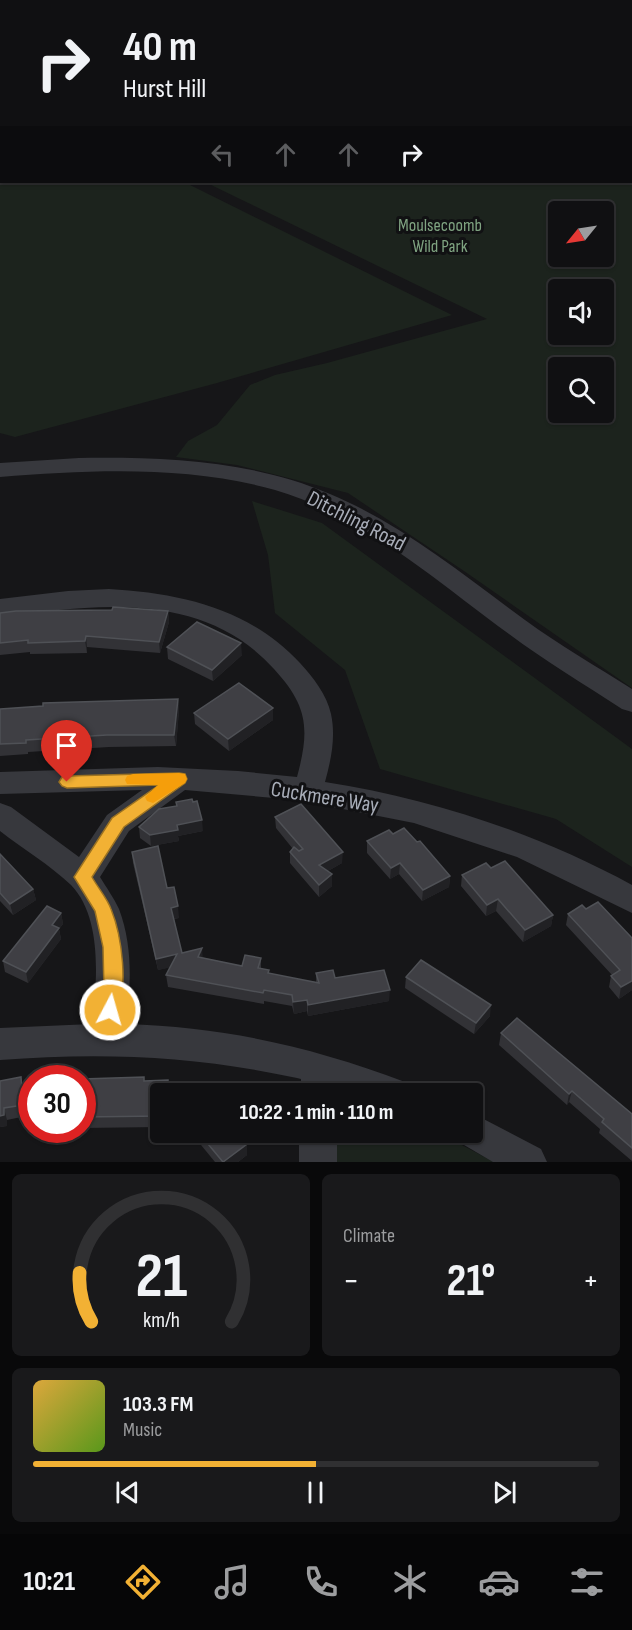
<!DOCTYPE html>
<meta charset="utf-8">
<style>
:root{--surface:#101012;--page:#19191b;--text:#f1f3f6;--muted:#9c9d9f;--line:#303032;--accent:#f2b134}
body{margin:0;font-family:"Sofia Sans Condensed",sans-serif;background:var(--page);color:var(--text);height:100vh;display:flex;flex-direction:column;font-size:22px;white-space:nowrap}
*{box-sizing:border-box;margin:0}
p{font-size:20px;color:var(--muted)}
.icon{flex:none;width:33px;height:33px;fill:none;stroke:currentColor;stroke-width:2;stroke-linecap:round;stroke-linejoin:round}
.map{position:relative;height:1162px;overflow:hidden}
.details{display:flex;flex-direction:column;gap:12px;padding:12px;background:#09090a;flex:1}
.details>*{flex:none}
.hud{position:absolute;left:0px;top:0px;width:633px;height:183px;box-shadow:0 2px 4px #0004,0 0 0 2px var(--line);background:#101012;color:var(--text);overflow:hidden}
.needle{width:39px;rotate:240deg}
.buttons{position:absolute;left:548px;top:201px;display:grid;gap:12px}
.buttons a{display:grid;place-items:center;width:66px;height:66px;border-radius:6px;background:var(--surface);box-shadow:0 2px 4px #0004,0 0 0 2px var(--line);font-size:30px}
.speed{position:absolute;left:18px;top:1065px;display:flex;gap:12px;font-size:30px;font-weight:700;text-align:center}
.speed>*{display:grid;place-content:center;width:78px;height:78px;border-radius:50%;background:var(--surface);box-shadow:0 2px 4px #0004,0 0 0 2px var(--line);line-height:1}
.speed .limit{border:9px solid #d22;background:#fff;color:#111}
.pin{position:absolute;display:grid;place-items:center;width:51px;height:51px;color:#fff;margin:-62px -26px;border-radius:50% 50% 50% 0;rotate:-45deg;box-shadow:0 0 6px #0007}
.pin .icon{rotate:45deg}
.me{position:absolute;width:66px;margin:-33px;rotate:6deg;stroke-linejoin:round;filter:drop-shadow(0 0 4px #0008)}
.turn{display:flex;align-items:center;gap:21px;height:126px;padding:0 24px;font-size:27px}
.turn .icon{width:78px;height:78px;stroke-width:2.5}
.turn b{display:block;font-size:42px;line-height:51px}
.lanes{display:flex;align-items:center;height:57px;padding:0 24px;background:#0003;justify-content:center;gap:30px;direction:ltr}
.lanes .off{opacity:.35}
.big{font-size:45px;font-weight:700;line-height:1.1}
.details .card{flex:1;display:flex;flex-direction:column;justify-content:center;gap:9px;min-width:0;padding:0 21px;border-radius:9px;background:var(--page)}
.details .dial{align-items:center;gap:0}
.dial svg{height:156px;overflow:visible;fill:none;stroke:var(--line);stroke-width:7;stroke-linecap:round;text-anchor:middle}
.dial text{fill:var(--text);stroke:none}
.song{display:flex;align-items:center;gap:18px}
.cover{width:72px;height:72px;border-radius:9px;background:linear-gradient(135deg,hsl(40 70% 55%),hsl(90 70% 35%))}
.played{height:6px;border-radius:3px;background:linear-gradient(90deg,var(--accent) 50%,var(--line) 50%)}
.keys{display:flex;justify-content:space-around;direction:ltr}
.heat{display:flex;justify-content:space-between;align-items:center;font-size:33px;direction:ltr}
.details .tiles{flex:1;display:grid;gap:12px;grid-template-columns:1fr 1fr}
.card:last-child{grid-column:span 2}
.trip{position:absolute;left:150px;top:1083px;width:333px;height:60px;border-radius:6px;background:var(--surface);box-shadow:0 2px 4px #0004,0 0 0 2px var(--line);font-weight:700;line-height:60px;text-align:center}
.tab-bar{display:flex;height:96px;justify-content:space-around;align-items:center;background:#060607;color:var(--muted)}
.tab-bar .icon{width:42px;height:42px}
.tab-bar .on{color:var(--accent)}
.tab-bar b{font-size:27px;color:var(--text)}
.map>svg:first-child{display:block}
</style>
<div class="map">
<svg width="632" height="1162" viewBox="0 0 632 1162">
<rect width="100%" height="100%" fill="#161618"/>
<g fill="#1c231d" fill-rule="evenodd">
<path d="M0,0H632V688L464,571L348,493L237,465L176,457L188,441L217,425L250,385L275,375L327,363L487,319L205,182H632V2H2L1,79ZM558,212H603V256H558ZM558,290H603V334H558ZM558,368H603V412H558Z"/>
<polygon points="0,91 2,182 184,182 452,315 217,383 15,437 0,433"/>
<polygon points="252,501 322,523 632,749 632,867 556,819 380,769 345,670 275,613 268,555"/>
<polygon points="336,1133 439,1133 494,1162 336,1162"/>
</g>
<g fill="none" stroke-linecap="round" stroke-linejoin="round">
<g fill="#37383d" fill-rule="evenodd">
<path d="M79,458C163,457 251,460 330,494C402,524 462,574 525,620C559,645 596,666 632,689V712L622,709C584,684 545,661 509,634C435,580 364,516 275,490C187,465 90,470 0,477V463Z"/>
<path d="M109,589C181,593 250,609 300,663C313,677 327,695 331,714C336,737 331,760 325,782C433,799 536,833 632,885V913L517,857L414,823L297,800L185,790L129,831L100,877C106,887 114,898 119,909C133,946 131,986 126,1024C225,1027 313,1047 405,1082L410,1094H348L337,1090V1094H301V1079L297,1078C196,1056 103,1052 0,1060V1028L92,1024C97,983 103,918 71,885C50,865 23,849 0,831V803L11,807L79,857L107,815L142,790L0,794V772L158,767L238,771L297,777C310,729 308,706 274,669C202,589 94,605 0,617V599L68,591Z"/>
<polygon points="472,1113 541,1149 547,1162 493,1162 459,1142 455,1132 472,1132"/>
<rect x="299" y="1132" width="38" height="30"/>
</g>
</g>
<g fill="#323236">
<polygon points="168,611 169,622 160,653 87,647 87,653 30,654 30,652 0,655 0,613"/>
<polygon points="167,647 242,655 213,681 168,659"/>
<polygon points="178,699 179,710 176,746 109,747 28,752 28,754 0,756 0,709"/>
<polygon points="273,708 273,720 229,751 195,724 194,713"/>
<polygon points="176,802 203,831 178,836 179,841 151,846 140,838 139,827 176,806"/>
<polygon points="275,817 342,863 328,871 332,874 332,886 319,897 290,863 290,852 293,849 276,828"/>
<polygon points="393,834 417,842 450,876 449,887 422,901 399,874 390,879 367,853 367,841"/>
<polygon points="132,852 167,888 179,918 174,919 182,953 242,966 261,958 261,969 269,970 269,974 316,982 316,973 335,978 389,1001 308,1016 307,1011 294,1014 292,1006 264,1001 264,1004 168,987 166,975 170,967 158,970 133,863"/>
<polygon points="0,854 33,889 36,900 13,915 0,901"/>
<polygon points="491,868 553,915 551,926 523,942 496,911 486,916 461,886 462,875"/>
<polygon points="586,909 632,990 619,999 609,987 611,976 612,975 566,925 568,914"/>
<polygon points="61,913 63,924 59,929 61,939 28,983 5,972 3,961"/>
<polygon points="406,977 490,1016 474,1034 405,988"/>
<polygon points="501,1033 632,1114 632,1161 599,1133 600,1129 569,1102 567,1105 499,1045"/>
<polygon points="82,1079 145,1081 168,1080 169,1094 160,1094 160,1127 82,1128"/>
<polygon points="0,1081 24,1088 26,1116 7,1120 7,1126 0,1127"/>
<polygon points="52,1130 70,1130 70,1135 54,1135"/>
<polygon points="192,1132 237,1132 247,1155 238,1162 215,1162 192,1134"/>
</g>
<g fill="#212124">
<polygon points="168,611 169,622 160,653 159,642"/>
<polygon points="86,636 87,647 87,653 85,641"/>
<polygon points="241,643 242,655 213,681 212,670"/>
<polygon points="178,699 179,710 176,746 174,735"/>
<polygon points="273,708 273,720 229,751 228,739"/>
<polygon points="202,820 203,831 178,836 179,841 151,846 150,835 177,825"/>
<polygon points="343,852 342,863 319,876 319,865"/>
<polygon points="400,863 399,874 390,879 391,868"/>
<polygon points="332,874 332,886 319,897 319,885"/>
<polygon points="450,876 449,887 422,901 423,890"/>
<polygon points="33,889 36,900 13,915 10,904"/>
<polygon points="498,899 496,911 486,916 487,905"/>
<polygon points="178,906 179,918 172,919 171,908"/>
<polygon points="61,913 63,924 59,929 61,939 28,983 26,972 52,925"/>
<polygon points="553,915 551,926 523,942 525,930"/>
<polygon points="202,948 203,960 198,957"/>
<polygon points="177,954 178,966 158,970 156,959"/>
<polygon points="632,981 632,990 619,999 621,987"/>
<polygon points="390,990 389,1001 308,1016 308,1005"/>
<polygon points="307,1000 307,1011 294,1014 293,1002"/>
<polygon points="491,1005 490,1016 474,1034 476,1023"/>
<polygon points="21,1077 24,1088 26,1116 23,1105"/>
<polygon points="572,1091 569,1102 567,1105 569,1094"/>
<polygon points="4,1108 7,1120 7,1126 0,1127 0,1116"/>
<polygon points="247,1144 247,1155 238,1162 224,1162"/>
</g>
<g fill="#3f3f44" stroke="#4f5156" stroke-width="1.5">
<polygon points="113,607 168,611 159,642 86,636 85,641 28,643 28,640 0,643 0,613 16,611 112,610"/>
<polygon points="197,622 241,643 212,670 167,647"/>
<polygon points="239,683 273,708 228,739 194,713"/>
<polygon points="178,699 174,735 107,735 26,740 26,743 0,744 0,709 43,706 43,703"/>
<polygon points="192,799 193,802 197,801 202,820 177,825 178,830 150,835 139,827 159,809 177,806 176,802"/>
<polygon points="301,804 343,852 319,865 332,874 319,885 290,852 294,847 299,851 303,849 275,817"/>
<polygon points="404,828 417,842 420,841 450,876 423,890 400,863 391,868 367,841 389,830 393,834"/>
<polygon points="158,846 167,888 174,887 178,906 171,908 182,953 202,948 198,957 242,966 245,955 261,958 258,968 269,970 268,973 319,983 316,973 333,970 335,978 384,970 390,990 308,1005 307,1000 293,1002 292,995 264,990 263,993 166,975 177,954 156,959 132,852"/>
<polygon points="0,854 33,889 10,904 0,893"/>
<polygon points="505,861 553,915 525,930 498,899 487,905 462,875 486,863 491,868"/>
<polygon points="598,902 632,938 632,981 621,987 611,976 620,970 568,914 582,905 586,909"/>
<polygon points="47,906 61,913 52,925 59,928 26,972 3,961"/>
<polygon points="421,960 491,1005 476,1023 406,977"/>
<polygon points="517,1018 632,1114 632,1148 602,1122 604,1119 572,1091 569,1094 501,1033"/>
<polygon points="21,1077 23,1105 4,1108 4,1115 0,1116 0,1081"/>
<polygon points="144,1077 144,1081 168,1080 168,1094 160,1094 160,1116 82,1117 82,1079"/>
<polygon points="187,1082 197,1094 173,1094"/>
<polygon points="198,1132 237,1132 247,1144 223,1162"/>
</g>
<path fill="#f2b134" stroke="#9d7322" stroke-width="1.5" d="M179,773L185,774L187,779L185,783L124,827L92,877C98,888 107,898 111,909C122,936 129,989 116,1016L110,1018L103,1016L101,1010L104,992L103,947L95,911L74,877L112,818L159,785L67,788L62,786L59,782L62,777L67,776Z"/>
<polygon fill="#f59e0b" points="179,773 185,774 187,779 185,783 153,803 147,801 145,797 158,785 127,784 125,780 127,776 133,774"/>
<g text-anchor="middle" stroke-width="6" stroke-linejoin="round" paint-order="stroke">
<g font-size="18" fill="#7fa381" stroke="#111113">
<text x="440" y="231">Moulsecoomb<tspan x="440" dy="21">Wild Park</tspan></text>
</g>
<g font-size="22" fill="#a8adb8" stroke="#111113">
<text transform="translate(357 520) rotate(27)" y="8">Ditchling Road</text>
<text transform="translate(325 796) rotate(9)" y="8">Cuckmere Way</text>
</g>
</g>
</svg>
<div class="buttons">
<a><svg class="needle" viewBox="-14 -14 28 28"><path d="M0-13l5 13h-10z" fill="#e53935"/><path d="M0 13l5-13h-10z" fill="#9c9d9f"/></svg></a>
<a><svg class="icon" aria-label="sound" viewBox="0 0 24 24"><path d="M4 9h4l5-4v14l-5-4H4zM17 9q2 3 0 6"/></svg></a>
<a><svg class="icon" aria-label="search" viewBox="0 0 24 24"><circle cx="10" cy="10" r="6"/><path d="M15 15l6 6"/></svg></a>
</div>
<div class="speed"><div class="limit">30</div></div>
<div class="pin" style="left:67px;top:782px;background:#d93025"><svg class="icon" aria-label="arrive" viewBox="0 0 24 24"><path d="M6 21V4h12l-3 4 3 4H6"/></svg></div>
<svg class="me" style="left:110px;top:1010px" viewBox="-20 -20 40 40"><circle r="17" fill="#f2b134" stroke="#fff" stroke-width="3"/><path d="M0-11L8 9 0 5-8 9z" fill="#fff"/></svg>
<div class="trip">10:22 · 1 min · 110 m</div>
<div class="hud">
<div class="turn"><svg class="icon" aria-label="right" viewBox="0 0 24 24"><path d="M7 20v-9h11M14 6l5 5-5 5"/></svg><div><b>40 m</b>Hurst Hill</div></div>
<div class="lanes"><svg class="icon off" aria-label="left" viewBox="0 0 24 24"><path d="M17 20v-9H6M10 6l-5 5 5 5"/></svg><svg class="icon off" aria-label="ahead" viewBox="0 0 24 24"><path d="M12 20V5M6 11l6-6 6 6"/></svg><svg class="icon off" aria-label="ahead" viewBox="0 0 24 24"><path d="M12 20V5M6 11l6-6 6 6"/></svg><svg class="icon" aria-label="right" viewBox="0 0 24 24"><path d="M7 20v-9h11M14 6l5 5-5 5"/></svg></div>
</div>
</div>
<section class="details">
<div class="tiles">
<div class="card dial"><svg viewBox="0 0 100 80">
<path d="M14 69A42 42 0 1 1 86 69"/>
<path d="M14 69A42 42 0 0 1 8 44" stroke="#f2b134"/>
<text x="50" y="56" font-size="32" font-weight="700">21</text>
<text x="50" y="72" font-size="11">km/h</text>
</svg></div>
<div class="card"><p>Climate</p>
<div class="heat"><a>−</a><b class="big">21°</b><a>+</a></div>
</div>
<div class="card">
<div class="song"><i class="cover"></i><div><b>103.3 FM</b><p>Music</p></div></div>
<div class="played"></div>
<div class="keys"><svg class="icon" aria-label="previous" viewBox="0 0 24 24"><path d="M18 5L8 12l10 7zM5 5v14"/></svg><svg class="icon" aria-label="pause" viewBox="0 0 24 24"><path d="M8 5v14M16 5v14"/></svg><svg class="icon" aria-label="next" viewBox="0 0 24 24"><path d="M6 5l10 7-10 7zM19 5v14"/></svg></div>
</div>
</div>
</section>
<nav class="tab-bar">
<b>10:21</b>
<svg class="icon on" aria-label="directions" viewBox="0 0 24 24"><path d="M12 3l9 9-9 9-9-9zM9 14v-3h6M13 9l2 2-2 2"/></svg>
<svg class="icon" aria-label="music" viewBox="0 0 24 24"><path d="M9 18V5l10-2v13"/><circle cx="6" cy="18" r="3"/><circle cx="16" cy="16" r="3"/></svg>
<svg class="icon" aria-label="phone" viewBox="0 0 24 24"><path d="M5 4h4l2 5-3 2q2 4 5 5l2-3 5 2v4C11 20 4 13 5 4z"/></svg>
<svg class="icon" aria-label="climate" viewBox="0 0 24 24"><path d="M12 3v18M4 7l16 10M4 17L20 7"/></svg>
<svg class="icon" aria-label="car" viewBox="0 0 24 24"><path d="M5 17H2v-5l4-1 3-4h7l3 4 3 1v5h-3M9 17h6M6 11h13"/><circle cx="7" cy="17" r="2"/><circle cx="17" cy="17" r="2"/></svg>
<svg class="icon" aria-label="filters" viewBox="0 0 24 24"><path d="M4 7h16M4 17h16"/><circle cx="9" cy="7" r="2"/><circle cx="15" cy="17" r="2"/></svg>
</nav>
